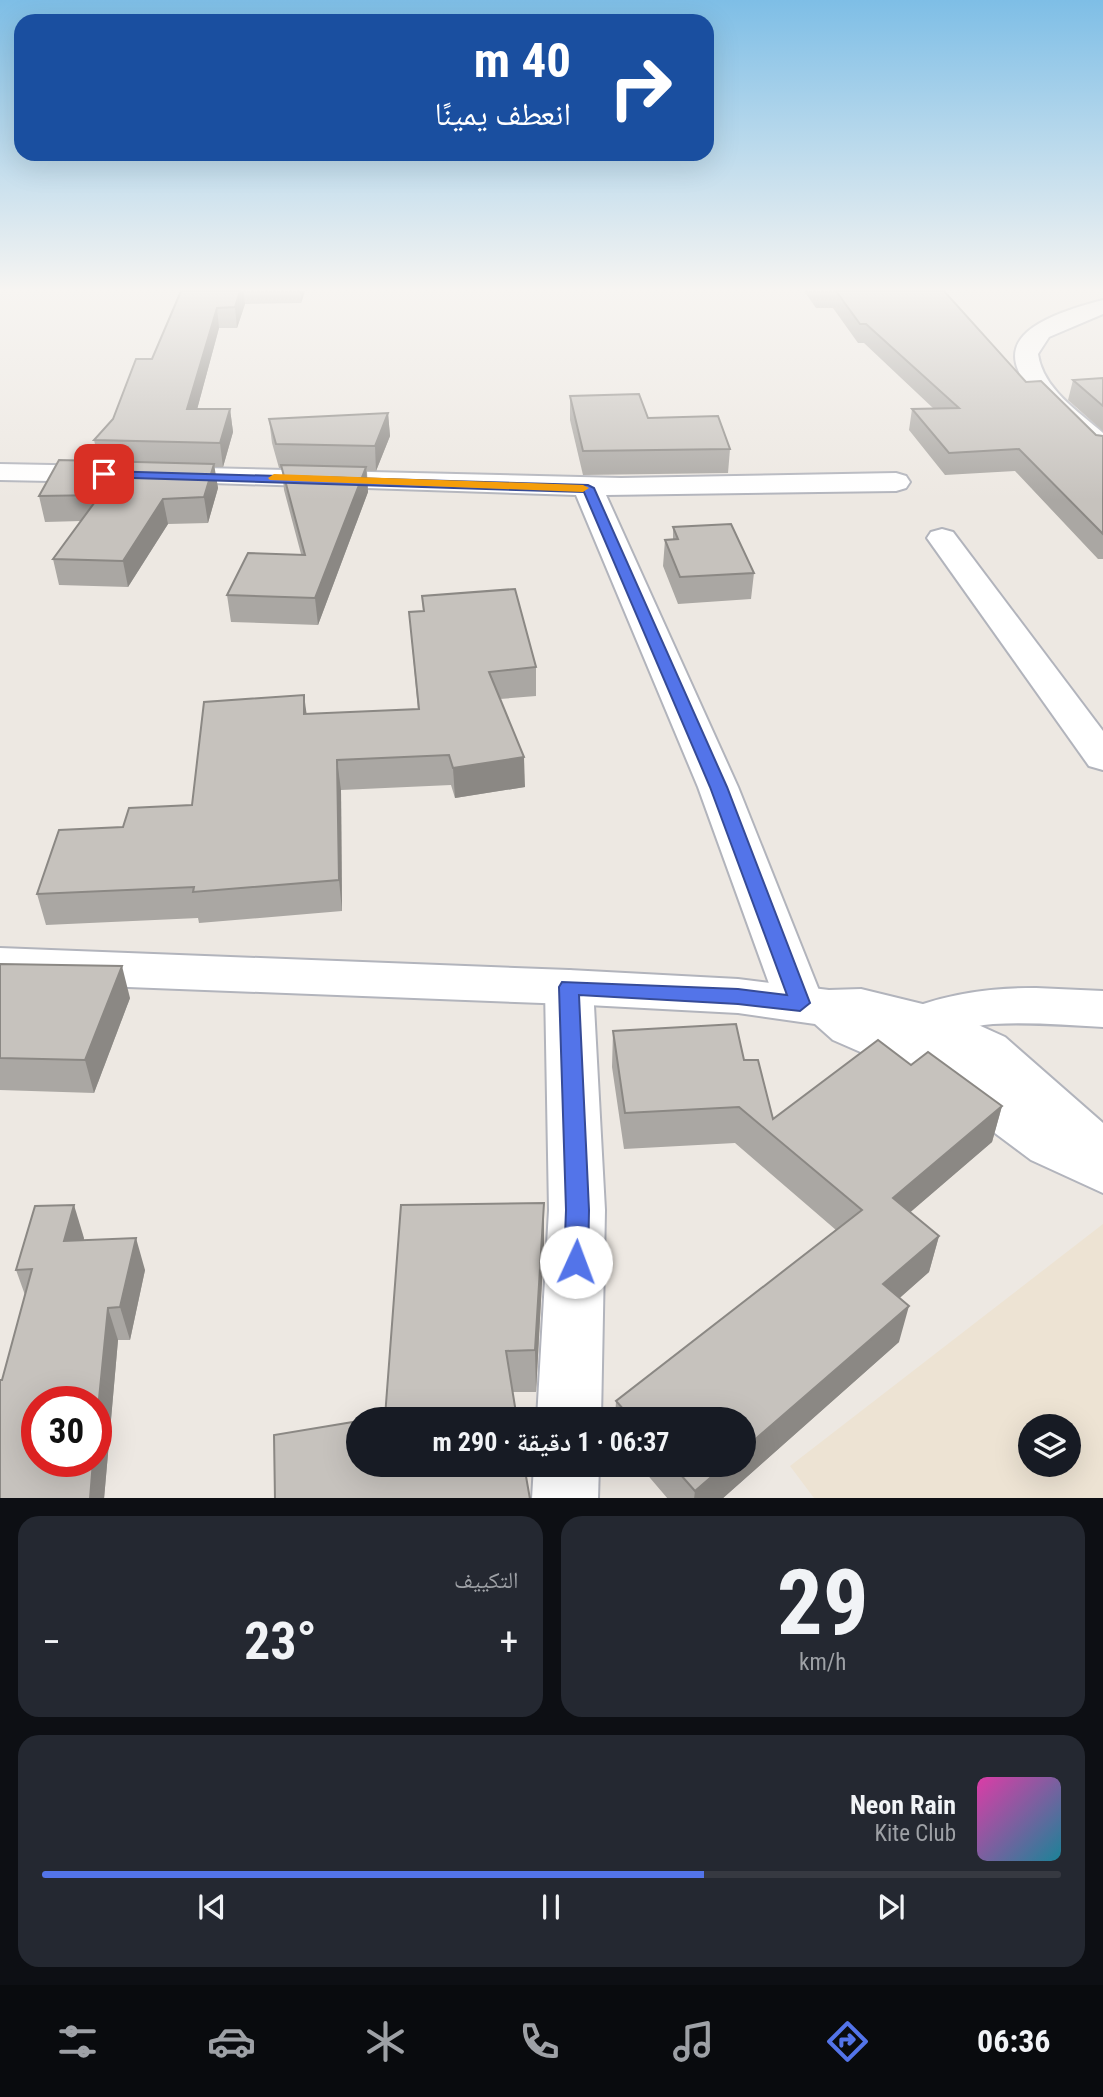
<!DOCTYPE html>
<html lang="ar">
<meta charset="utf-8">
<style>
:root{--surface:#171b24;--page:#242831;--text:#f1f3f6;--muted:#9ea1a6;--line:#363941;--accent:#5374e9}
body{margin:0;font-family:"Roboto Condensed","Noto Naskh Arabic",sans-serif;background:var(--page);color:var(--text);direction:rtl;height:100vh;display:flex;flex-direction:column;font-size:26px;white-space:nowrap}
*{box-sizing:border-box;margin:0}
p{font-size:23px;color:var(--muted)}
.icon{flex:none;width:38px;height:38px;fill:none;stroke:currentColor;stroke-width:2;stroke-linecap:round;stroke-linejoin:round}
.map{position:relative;height:1498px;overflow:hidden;direction:ltr}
.sheet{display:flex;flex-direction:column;gap:18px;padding:18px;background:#0d0f14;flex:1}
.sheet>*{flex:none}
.guide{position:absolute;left:14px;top:14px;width:700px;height:147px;border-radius:21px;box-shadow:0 7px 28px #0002;direction:rtl;background:#1a4fa0;color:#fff;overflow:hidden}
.controls{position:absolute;left:1018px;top:1414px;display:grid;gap:14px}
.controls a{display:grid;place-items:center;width:63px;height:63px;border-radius:50%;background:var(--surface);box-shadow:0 7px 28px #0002;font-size:35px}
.speed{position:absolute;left:21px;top:1386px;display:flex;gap:14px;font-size:35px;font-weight:700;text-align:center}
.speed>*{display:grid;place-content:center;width:91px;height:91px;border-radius:50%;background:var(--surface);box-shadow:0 7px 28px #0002;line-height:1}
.speed .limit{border:10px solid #d22;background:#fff;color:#111}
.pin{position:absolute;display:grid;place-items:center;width:60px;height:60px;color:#fff;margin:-30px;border-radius:14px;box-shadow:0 4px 10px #0006}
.me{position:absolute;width:77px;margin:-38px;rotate:2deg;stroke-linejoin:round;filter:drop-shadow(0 0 5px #0008)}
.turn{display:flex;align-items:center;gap:24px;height:147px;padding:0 28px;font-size:32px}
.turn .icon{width:91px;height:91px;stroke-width:2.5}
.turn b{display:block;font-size:49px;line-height:60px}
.big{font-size:52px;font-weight:700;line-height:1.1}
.sheet .tile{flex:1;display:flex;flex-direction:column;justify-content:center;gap:10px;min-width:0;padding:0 24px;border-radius:21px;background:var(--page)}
.sheet .dial{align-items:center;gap:0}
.dial b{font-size:91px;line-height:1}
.song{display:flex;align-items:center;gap:21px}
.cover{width:84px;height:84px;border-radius:10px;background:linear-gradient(135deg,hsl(320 70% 55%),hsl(190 70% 35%))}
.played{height:7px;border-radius:4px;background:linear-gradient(90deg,var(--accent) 65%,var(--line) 65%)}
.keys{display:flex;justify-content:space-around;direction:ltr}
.heat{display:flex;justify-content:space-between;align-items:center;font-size:38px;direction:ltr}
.sheet .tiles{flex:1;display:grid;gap:18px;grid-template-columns:1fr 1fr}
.tile:last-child{grid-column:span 2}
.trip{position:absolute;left:346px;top:1407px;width:410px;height:70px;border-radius:35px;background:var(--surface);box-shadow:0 7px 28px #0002;font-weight:700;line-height:70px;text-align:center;direction:rtl}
.tabs{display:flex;height:112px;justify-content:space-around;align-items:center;background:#090b0e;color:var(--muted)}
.tabs .icon{width:49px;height:49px}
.tabs .selected{color:var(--accent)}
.tabs b{font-size:32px;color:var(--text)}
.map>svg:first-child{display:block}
</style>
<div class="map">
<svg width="1103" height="1499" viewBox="0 0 1103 1499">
<rect width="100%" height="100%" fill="#ede8e2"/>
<path fill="#ede3d3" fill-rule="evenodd" d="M1103,1224V1498H814L790,1466ZM1031,1426H1069V1465H1031Z"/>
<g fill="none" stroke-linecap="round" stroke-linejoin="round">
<defs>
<g id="street">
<polygon points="0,464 103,466 113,468 117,474 113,480 103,482 0,480"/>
<polygon points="163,467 621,478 896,473 906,476 910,482 906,488 896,491 606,495 738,787 824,1003 817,1015 800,1021 783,1015 776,1003 698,787 576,495 153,481 149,475 153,469"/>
<polygon points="942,529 953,532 1103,731 1103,770 1089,766 927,538 931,532"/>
<polygon points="569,970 586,975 593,987 605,1210 601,1419 537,1419 549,1210 545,987 552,975"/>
<path d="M1036,988L1103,991V1027C1067,1025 1030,1022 993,1024C962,1026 937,1043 909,1035L902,1022L909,1009C951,993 991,988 1036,988Z"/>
<polygon points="534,1465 599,1465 598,1499 532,1499"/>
</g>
<g id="secondary">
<path d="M1103,300V314L1049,337L1038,354C1043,389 1078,411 1103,433V456L1093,454C1021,384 957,337 1103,300Z"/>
<polygon points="0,948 569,970 738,979 829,990 861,989 943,1009 1005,1037 1103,1123 1103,1193 1031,1160 964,1110 895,1067 833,1040 815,1024 738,1013 569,1004 0,982"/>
</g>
</defs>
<use href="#street" stroke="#b2b4bc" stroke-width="4"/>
<use href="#secondary" stroke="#b2b4bc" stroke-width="4"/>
<use href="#street" fill="#fff" fill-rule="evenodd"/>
<use href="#secondary" fill="#fff" fill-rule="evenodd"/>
</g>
<g fill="#aaa7a3">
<polygon points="181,291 305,291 301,303 245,304 237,328 219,328 197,409 230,409 233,432 223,467 214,467 218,488 208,523 168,524 128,587 59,585 53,559 81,521 45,522 39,496 99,461 94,440 113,419 152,359"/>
<polygon points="804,291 944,291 1026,382 1096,435 1103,436 1103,559 1098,559 1015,471 945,475 909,430 912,409 934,409 864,343 858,343 833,308 816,308"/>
<polygon points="1103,378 1103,431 1068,400 1073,380"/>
<polygon points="570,396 648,418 730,449 728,473 583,475 570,420"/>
<polygon points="388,413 390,436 376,471 367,471 368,492 318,625 231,622 227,595 301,554 284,490 282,468 279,468 272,443 269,419"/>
<polygon points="673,527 754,573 751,599 678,604 663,566 665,540 673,539"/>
<polygon points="422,596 536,667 536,696 500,699 525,787 455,798 451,785 341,790 342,911 199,923 198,918 46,925 37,894 123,827 192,805 307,714 418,710 409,612 423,611"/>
<polygon points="0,964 130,998 94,1093 0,1090"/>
<polygon points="613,1031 744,1060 773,1119 911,1065 1002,1106 992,1142 910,1212 939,1236 929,1272 899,1298 899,1342 722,1499 668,1499 639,1465 744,1465 744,1419 615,1419 616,1401 836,1230 735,1143 624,1149 612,1067"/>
<polygon points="84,1238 84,1240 145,1270 130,1340 118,1340 104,1499 0,1499 2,1380 25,1295 16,1270"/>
<polygon points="544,1245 536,1392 513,1392 385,1417"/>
</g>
<g fill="#8b8884">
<polygon points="240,291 243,291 245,304 237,328 235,307"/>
<polygon points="300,291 305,291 301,303"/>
<polygon points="217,308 219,328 191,432 187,409"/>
<polygon points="230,409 233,432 223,467 220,443"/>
<polygon points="388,413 390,436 376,471 375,446"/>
<polygon points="214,464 218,488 208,523 204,497"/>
<polygon points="366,467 368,492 318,625 315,598"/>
<polygon points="163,499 168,524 128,587 123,561"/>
<polygon points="304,695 308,724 304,714"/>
<polygon points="524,757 525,787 455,798 453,768"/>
<polygon points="337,760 341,790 342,911 339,880"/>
<polygon points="122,966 130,998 94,1093 85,1060"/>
<polygon points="1002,1106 992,1142 885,1234 893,1198"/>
<polygon points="544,1203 544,1245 536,1392 535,1350"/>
<polygon points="74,1205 84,1238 75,1273 64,1241"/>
<polygon points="939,1236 929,1272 875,1320 883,1284"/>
<polygon points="136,1238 145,1270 130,1340 120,1307"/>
<polygon points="909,1306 899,1342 722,1499 694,1499 695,1491 725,1465 744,1465 744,1449"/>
<polygon points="108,1308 118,1340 104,1499 90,1499 93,1461 96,1461 96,1429"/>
</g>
<g fill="#c6c2bd" stroke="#8b8884" stroke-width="2">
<polygon points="181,291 240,291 235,307 217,308 187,409 230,409 220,443 94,440 113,419 136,359 152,359"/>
<polygon points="836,291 944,291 1026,382 1041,381 1096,435 1103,436 1103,534 1019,449 949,453 912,409 959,408 866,324 860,324"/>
<polygon points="1103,378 1103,406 1073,380"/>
<polygon points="639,394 648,418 718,416 730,449 583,451 570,396"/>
<polygon points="388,413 375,446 276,444 269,419"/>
<polygon points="59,460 214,464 204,497 163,499 123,561 53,559 100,495 39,496"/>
<polygon points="281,465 366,467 315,598 227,595 248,553 305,555"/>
<polygon points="731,524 754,573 680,577 665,540 678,539 673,527"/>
<polygon points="515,589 536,667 489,672 524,757 453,768 449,755 337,760 339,880 193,892 194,887 37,894 59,830 123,827 129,808 192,805 204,702 304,695 304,714 419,709 409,612 424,611 422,596"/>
<polygon points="0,964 122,966 85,1060 0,1058"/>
<polygon points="736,1024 744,1060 758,1060 773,1119 878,1040 911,1065 928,1052 1002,1106 893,1198 939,1236 883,1284 909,1306 744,1449 744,1419 632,1419 616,1401 862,1210 739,1107 625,1113 613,1031"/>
<polygon points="544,1203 535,1350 506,1351 517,1419 370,1419 385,1417 401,1205"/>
<polygon points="74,1205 64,1241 136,1238 120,1307 108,1308 96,1429 96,1402 37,1402 37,1461 93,1461 90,1499 0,1499 0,1380 2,1380 32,1269 16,1270 35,1206"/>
<polygon points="359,1421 359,1465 524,1465 530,1499 275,1499 274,1435"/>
<polygon points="672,1465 725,1465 695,1491"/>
</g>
<linearGradient id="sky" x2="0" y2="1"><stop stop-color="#7ebee6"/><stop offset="0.58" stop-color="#f7f5f2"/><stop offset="1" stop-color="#f7f5f2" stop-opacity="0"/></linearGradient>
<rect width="1103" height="500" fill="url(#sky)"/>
<polygon fill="#5374e9" stroke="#364b97" stroke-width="2" points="104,471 588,485 594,488 727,787 810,1003 800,1011 738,1004 579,995 589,1210 588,1262 584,1269 576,1272 567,1269 564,1262 566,1210 559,987 562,982 738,989 787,995 710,787 584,492 100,477 98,474"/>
<polygon fill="#f59e0b" points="274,474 583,485 589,488 583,492 270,480 268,478"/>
</svg>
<div class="controls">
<a><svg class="icon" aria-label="layers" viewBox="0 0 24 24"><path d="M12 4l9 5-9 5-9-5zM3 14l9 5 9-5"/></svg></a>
</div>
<div class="speed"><div class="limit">30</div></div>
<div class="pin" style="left:104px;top:474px;background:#d93025"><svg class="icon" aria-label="arrive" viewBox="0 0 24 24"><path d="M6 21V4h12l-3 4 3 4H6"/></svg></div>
<svg class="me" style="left:576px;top:1262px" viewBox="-20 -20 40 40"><circle r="19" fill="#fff"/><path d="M0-13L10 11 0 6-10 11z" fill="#5374e9"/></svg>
<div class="trip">06:37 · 1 دقيقة · 290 m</div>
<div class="guide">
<div class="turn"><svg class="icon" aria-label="right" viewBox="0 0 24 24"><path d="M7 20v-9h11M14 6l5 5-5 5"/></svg><div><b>40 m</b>انعطف يمينًا</div></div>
</div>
</div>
<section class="sheet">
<div class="tiles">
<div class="tile dial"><b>29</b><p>km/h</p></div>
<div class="tile"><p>التكييف</p>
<div class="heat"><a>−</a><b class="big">23°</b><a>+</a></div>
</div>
<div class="tile">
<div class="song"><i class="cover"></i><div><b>Neon Rain</b><p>Kite Club</p></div></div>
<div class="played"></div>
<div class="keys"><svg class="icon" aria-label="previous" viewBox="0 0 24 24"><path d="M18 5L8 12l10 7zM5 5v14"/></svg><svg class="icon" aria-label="pause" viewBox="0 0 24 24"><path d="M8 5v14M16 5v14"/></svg><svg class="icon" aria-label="next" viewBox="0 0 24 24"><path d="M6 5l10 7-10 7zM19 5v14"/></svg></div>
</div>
</div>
</section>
<nav class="tabs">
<b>06:36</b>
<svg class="icon selected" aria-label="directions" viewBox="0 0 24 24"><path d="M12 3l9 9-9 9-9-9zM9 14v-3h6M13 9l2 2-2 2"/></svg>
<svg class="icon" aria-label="music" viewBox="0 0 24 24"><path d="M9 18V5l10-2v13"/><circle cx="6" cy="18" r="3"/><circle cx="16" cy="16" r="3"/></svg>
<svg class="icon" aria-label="phone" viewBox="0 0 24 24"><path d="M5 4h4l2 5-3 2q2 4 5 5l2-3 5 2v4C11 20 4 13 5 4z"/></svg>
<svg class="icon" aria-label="climate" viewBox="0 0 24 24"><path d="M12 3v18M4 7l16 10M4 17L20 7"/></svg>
<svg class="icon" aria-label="car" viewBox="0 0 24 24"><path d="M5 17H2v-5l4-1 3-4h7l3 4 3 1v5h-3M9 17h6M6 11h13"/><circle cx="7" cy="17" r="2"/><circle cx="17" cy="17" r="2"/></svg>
<svg class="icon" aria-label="filters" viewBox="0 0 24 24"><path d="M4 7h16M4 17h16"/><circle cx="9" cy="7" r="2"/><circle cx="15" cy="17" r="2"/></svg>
</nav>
